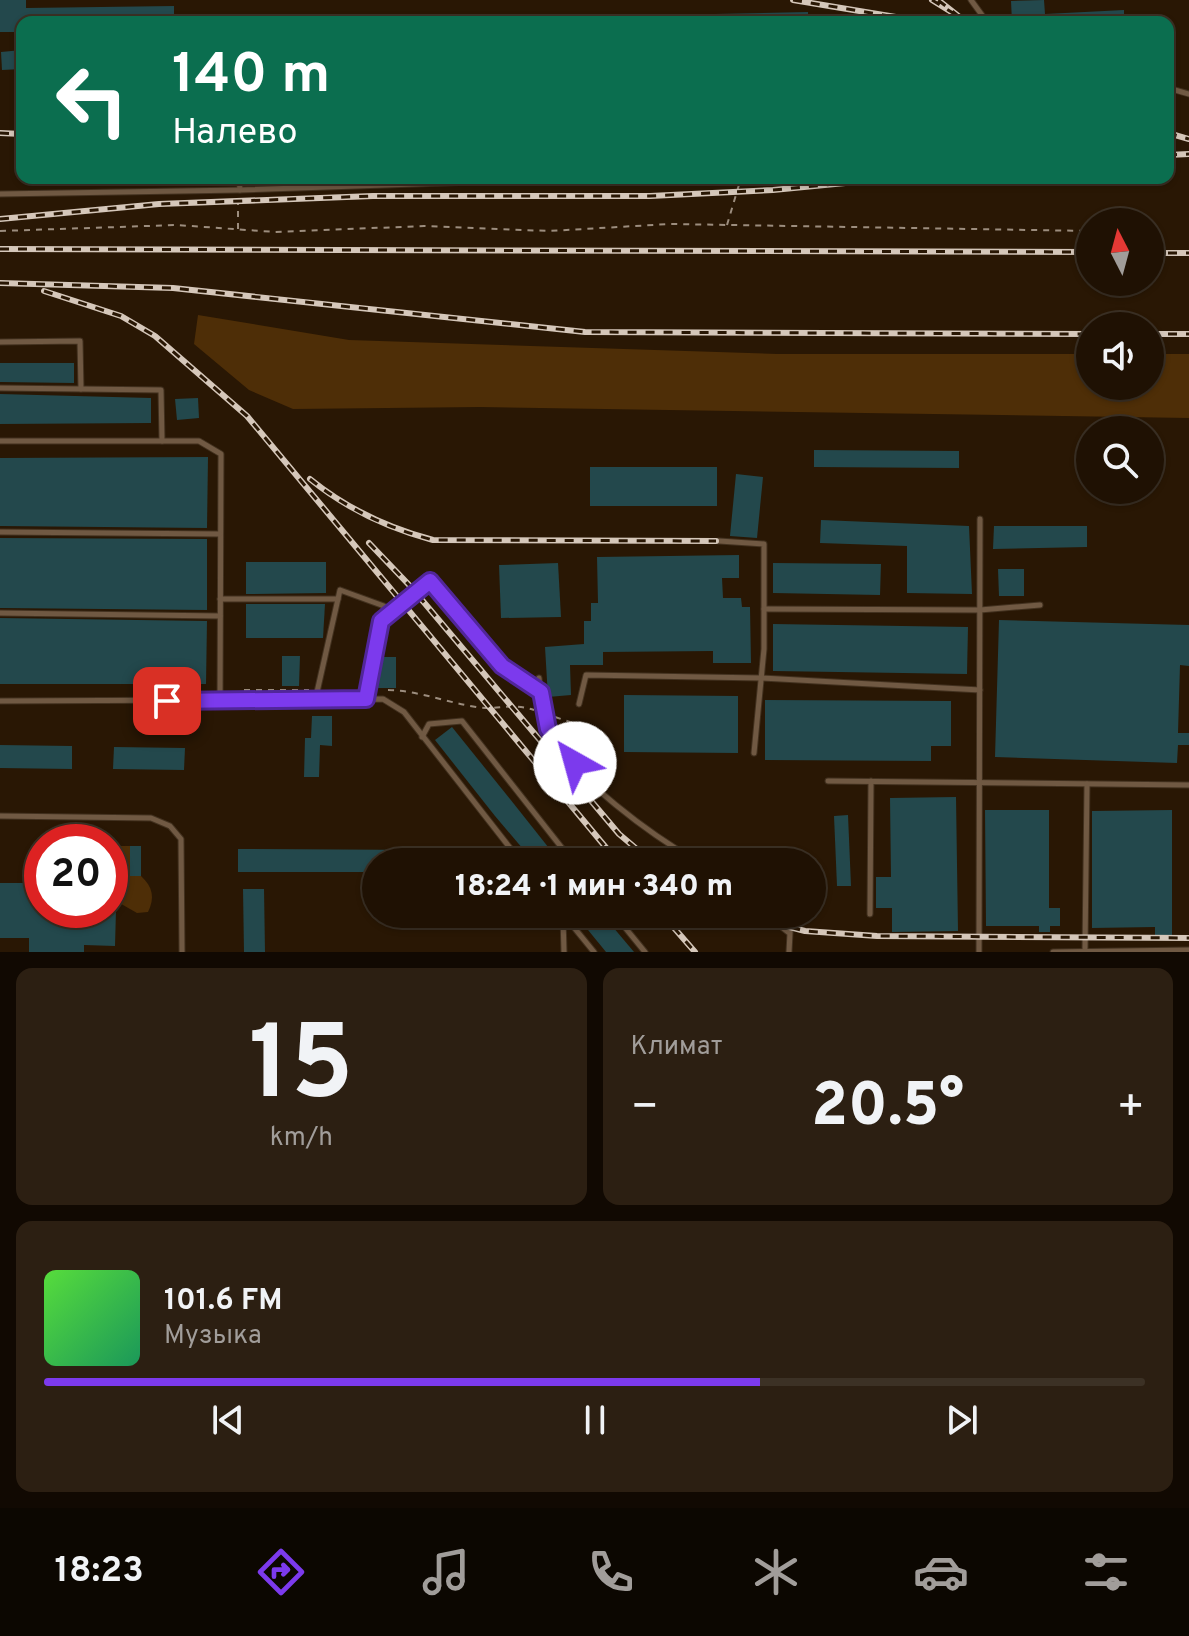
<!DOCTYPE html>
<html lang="ru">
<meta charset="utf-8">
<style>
:root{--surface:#1f1103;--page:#2c1f12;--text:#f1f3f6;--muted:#a19d9a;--line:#3c3125;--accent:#7c3aed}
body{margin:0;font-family:Overpass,sans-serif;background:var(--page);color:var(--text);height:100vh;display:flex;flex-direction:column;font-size:30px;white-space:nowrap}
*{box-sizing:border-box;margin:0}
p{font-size:26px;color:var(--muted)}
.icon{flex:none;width:44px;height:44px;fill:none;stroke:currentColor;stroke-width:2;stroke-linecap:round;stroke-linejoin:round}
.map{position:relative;height:952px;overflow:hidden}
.panel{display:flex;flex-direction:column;gap:16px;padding:16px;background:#110902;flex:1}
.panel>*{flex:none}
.guide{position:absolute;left:16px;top:16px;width:1158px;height:168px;border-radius:16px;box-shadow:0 2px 6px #0004,0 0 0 2px var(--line);background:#0b6e4f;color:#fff;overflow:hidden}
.needle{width:52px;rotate:354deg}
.fabs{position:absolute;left:1076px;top:208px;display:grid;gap:16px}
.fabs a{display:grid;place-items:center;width:88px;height:88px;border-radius:50%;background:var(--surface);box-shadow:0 2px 6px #0004,0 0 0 2px var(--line);font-size:40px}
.speed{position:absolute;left:24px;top:824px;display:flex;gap:16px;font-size:40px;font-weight:700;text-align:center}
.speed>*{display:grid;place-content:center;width:104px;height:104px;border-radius:50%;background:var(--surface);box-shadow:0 2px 6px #0004,0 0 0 2px var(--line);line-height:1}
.speed .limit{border:12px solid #d22;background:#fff;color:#111}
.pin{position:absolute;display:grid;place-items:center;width:68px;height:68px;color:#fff;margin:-34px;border-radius:16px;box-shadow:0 4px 12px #0006}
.me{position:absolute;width:88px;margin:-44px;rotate:322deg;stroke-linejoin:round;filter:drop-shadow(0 0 6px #0008)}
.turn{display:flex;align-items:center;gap:28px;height:168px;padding:0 24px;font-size:36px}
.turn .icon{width:104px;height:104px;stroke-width:2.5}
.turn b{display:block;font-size:56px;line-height:68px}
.big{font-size:60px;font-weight:800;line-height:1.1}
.panel .card{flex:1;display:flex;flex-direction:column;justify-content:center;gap:12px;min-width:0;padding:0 28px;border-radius:16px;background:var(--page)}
.panel .dial{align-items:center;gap:0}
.dial b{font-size:104px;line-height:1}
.song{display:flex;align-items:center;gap:24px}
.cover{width:96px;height:96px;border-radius:12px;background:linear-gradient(135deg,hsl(110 70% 55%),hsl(150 70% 35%))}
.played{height:8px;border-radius:4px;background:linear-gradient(90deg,var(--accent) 65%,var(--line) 65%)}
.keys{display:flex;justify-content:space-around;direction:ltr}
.heat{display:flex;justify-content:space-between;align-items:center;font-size:44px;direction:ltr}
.panel .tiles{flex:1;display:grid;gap:16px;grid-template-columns:1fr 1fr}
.card:last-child{grid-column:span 2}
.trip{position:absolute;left:362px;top:848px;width:464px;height:80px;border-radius:40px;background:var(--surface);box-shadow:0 2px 6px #0004,0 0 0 2px var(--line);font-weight:800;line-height:80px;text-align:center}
.menu{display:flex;height:128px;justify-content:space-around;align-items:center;background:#0c0701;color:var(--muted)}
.menu .icon{width:56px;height:56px}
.menu .active{color:var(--accent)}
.menu b{font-size:36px;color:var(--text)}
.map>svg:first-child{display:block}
</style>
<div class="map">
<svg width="1189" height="952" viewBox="0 0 1189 952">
<rect width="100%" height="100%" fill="#291704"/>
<g fill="#4e2e07">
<polygon points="198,315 349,340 777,354 1090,354 1090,386 1150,386 1150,354 1189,354 1189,418 480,407 293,409 249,390 194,344"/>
<path d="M110,846H130V876H141C153,887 155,898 148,912L137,913L116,901L115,859H110Z"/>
</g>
<g fill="#23484c">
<polygon points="0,0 26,0 26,8 174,6 174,22 22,22 22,32 0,32"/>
<polygon points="1044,0 1045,14 1124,10 1124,22 1012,22 1011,1"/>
<polygon points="808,12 808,22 714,22 714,14"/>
<polygon points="22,50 22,69 2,70 1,52"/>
<polygon points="0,363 74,363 74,383 0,382"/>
<polygon points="0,394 151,398 151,423 0,424"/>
<polygon points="198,398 199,418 177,420 175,399"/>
<polygon points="814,450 959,451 959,468 814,467"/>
<polygon points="208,457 207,528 0,526 0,458"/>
<rect x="590" y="467" width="127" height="39"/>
<polygon points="736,474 763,477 757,538 730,536"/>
<polygon points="821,520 969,526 972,594 907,593 907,546 820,543"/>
<polygon points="994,526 1087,526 1087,547 993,549"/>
<polygon points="0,538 207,539 207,610 0,608"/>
<polygon points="739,555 739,578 722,578 723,598 741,598 742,607 750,607 751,663 713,663 713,651 603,652 603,665 570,665 571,695 548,697 545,647 584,644 584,621 591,621 591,603 598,603 597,557"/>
<polygon points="246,562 326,562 326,593 246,594"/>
<polygon points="558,563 561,617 501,618 499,565"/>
<polygon points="773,563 881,564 880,595 773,593"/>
<polygon points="998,569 1024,569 1024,596 999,596"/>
<polygon points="246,604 325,604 323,638 246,638"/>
<polygon points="0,618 207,621 206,684 0,684"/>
<polygon points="999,620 1189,625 1189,666 1180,665 1178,733 1189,733 1189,745 1178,745 1177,763 995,757"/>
<polygon points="773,624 968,627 967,674 773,671"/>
<polygon points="282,656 300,656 299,686 282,686"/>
<polygon points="380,657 396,657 396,688 376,688"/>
<polygon points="624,695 738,696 738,753 624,752"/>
<polygon points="765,700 951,701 951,746 931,746 931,761 765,760"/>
<polygon points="312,716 332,716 332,746 320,745 319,777 304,777 305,738 311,738"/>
<polygon points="452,727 514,804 560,862 534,862 495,816 435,740"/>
<polygon points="0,745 72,746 72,769 0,768"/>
<polygon points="114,747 185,748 184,770 113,769"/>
<polygon points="956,797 958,931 892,932 892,908 876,908 876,877 891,877 890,798"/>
<polygon points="985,810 1049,810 1049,908 1060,908 1060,926 1050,926 1050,932 1039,932 1039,926 986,926"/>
<polygon points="1172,810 1172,936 1155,936 1155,927 1092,928 1092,811"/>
<polygon points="848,815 851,886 837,886 834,816"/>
<rect x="130" y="846" width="11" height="30"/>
<polygon points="238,849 427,850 427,862 376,862 376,872 238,872"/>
<polygon points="0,883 42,883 42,910 116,910 115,946 84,945 84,952 29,952 29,938 0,938"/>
<polygon points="243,889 264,889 265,952 244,952"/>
<polygon points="575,914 602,914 634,952 606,952"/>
</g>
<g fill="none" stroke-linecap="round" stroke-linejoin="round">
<defs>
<g id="lane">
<polyline points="971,0 987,22"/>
<polyline points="1168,88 1189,94"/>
<polyline points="239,178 240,190 589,178"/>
<polyline points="0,194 240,190"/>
<polyline points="0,342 80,341 81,389 0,388"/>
<polyline points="81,389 161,390 162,441"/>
<polyline points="0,441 199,441 221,454 220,702"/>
<polyline points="0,532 220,534"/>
<polyline points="719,541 764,544 764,649 754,753"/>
<polyline points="422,587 430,581 502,666 541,692"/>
<polyline points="220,599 338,599"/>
<polyline points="764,609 980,610 1040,605"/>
<polyline points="0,613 220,616"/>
<polyline points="382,620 403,602"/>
<path d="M539,678C541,697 542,715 550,732C573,779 653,836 698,862"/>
<polyline points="0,701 383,699 404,712 521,862"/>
<polyline points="315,701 340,590 384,606 366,699"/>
<polyline points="579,704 586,675 761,678 980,690"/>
<polyline points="422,737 429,724 462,721 573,862"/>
<polyline points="828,781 1189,785"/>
<polyline points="0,816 151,818 170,826 181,839 182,952"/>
<polyline points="563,914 594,952"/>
<polyline points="614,914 645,952"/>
<polyline points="765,914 788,932"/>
<polyline points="870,914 871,781"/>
<polyline points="563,917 564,952"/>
<polyline points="1085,949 1087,784"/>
<polyline points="789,952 791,914"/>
<polyline points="979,952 980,519"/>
<polyline points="1053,952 1189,950"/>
</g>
</defs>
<use href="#lane" stroke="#42311f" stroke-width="7"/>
<g stroke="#9c8d7e" stroke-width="2" stroke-dasharray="6 6" stroke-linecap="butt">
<polyline points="727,225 741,178"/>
<polyline points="238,229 238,199"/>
<polyline points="0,231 177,225 275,232 424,226 549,231 670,224 1090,231"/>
<polyline points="244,690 309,690"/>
<path d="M388,690C420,691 445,702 476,707C498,711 508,702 534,710"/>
<polyline points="555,717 573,723"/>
</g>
<use href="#lane" stroke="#705943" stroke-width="5"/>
<defs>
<g id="rail">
<polyline points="793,0 926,22"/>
<polyline points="932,0 961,18 938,0"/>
<polyline points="0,133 22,134"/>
<polyline points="1168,133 1189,139"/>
<polyline points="1168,155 1189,154"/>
<polyline points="0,219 159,204 373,196 650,196 773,190 897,178"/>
<polyline points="0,249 1090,252"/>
<polyline points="1150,253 1189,253"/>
<polyline points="0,283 173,288 585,332 1090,334"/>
<polyline points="44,291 121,316 155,336 247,416 618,862"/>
<polyline points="1150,334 1189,334"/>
<path d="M310,479C347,509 388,528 433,540L716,541"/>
<polyline points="369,543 411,587 619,834 652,862"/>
<polyline points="662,914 695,952"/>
<polyline points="739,914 805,931 877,936 1189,938"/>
</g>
</defs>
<use href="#rail" stroke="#d5c7ba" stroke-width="6"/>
<use href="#rail" stroke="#291704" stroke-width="3" stroke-dasharray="9" stroke-linecap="butt"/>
<defs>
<polyline id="lane-bridge" points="403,602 422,587"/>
</defs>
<use href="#lane-bridge" stroke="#42311f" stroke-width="7" stroke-linecap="butt"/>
<use href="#lane-bridge" stroke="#705943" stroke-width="5"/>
</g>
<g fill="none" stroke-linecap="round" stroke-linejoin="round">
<defs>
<polyline id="route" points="167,701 366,699 381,621 430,581 502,666 541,692 548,729 575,763"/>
</defs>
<use href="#route" stroke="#51269a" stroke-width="20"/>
<use href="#route" stroke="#7c3aed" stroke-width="14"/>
</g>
</svg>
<div class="fabs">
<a><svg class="needle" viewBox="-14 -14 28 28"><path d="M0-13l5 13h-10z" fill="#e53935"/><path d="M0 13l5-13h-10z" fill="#a19d9a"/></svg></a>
<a><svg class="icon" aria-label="sound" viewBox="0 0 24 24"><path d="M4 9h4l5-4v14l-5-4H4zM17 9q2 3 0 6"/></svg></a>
<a><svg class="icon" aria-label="search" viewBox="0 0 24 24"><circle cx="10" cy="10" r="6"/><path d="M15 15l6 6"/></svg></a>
</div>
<div class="speed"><div class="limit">20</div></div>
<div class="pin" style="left:167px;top:701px;background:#d93025"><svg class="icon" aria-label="arrive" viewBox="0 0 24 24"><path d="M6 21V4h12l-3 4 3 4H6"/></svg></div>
<svg class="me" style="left:575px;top:763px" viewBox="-20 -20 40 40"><circle r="19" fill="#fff"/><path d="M0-13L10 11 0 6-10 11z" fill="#7c3aed"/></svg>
<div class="trip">18:24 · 1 мин · 340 m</div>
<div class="guide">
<div class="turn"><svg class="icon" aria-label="left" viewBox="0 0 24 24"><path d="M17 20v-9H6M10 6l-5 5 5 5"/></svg><div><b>140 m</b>Налево</div></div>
</div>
</div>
<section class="panel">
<div class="tiles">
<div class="card dial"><b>15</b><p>km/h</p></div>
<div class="card"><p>Климат</p>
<div class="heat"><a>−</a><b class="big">20.5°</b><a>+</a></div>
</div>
<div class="card">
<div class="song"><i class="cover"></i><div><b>101.6 FM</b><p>Музыка</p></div></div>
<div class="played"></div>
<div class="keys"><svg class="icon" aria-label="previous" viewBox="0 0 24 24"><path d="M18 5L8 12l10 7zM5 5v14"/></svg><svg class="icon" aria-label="pause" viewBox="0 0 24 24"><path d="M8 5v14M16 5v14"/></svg><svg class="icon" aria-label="next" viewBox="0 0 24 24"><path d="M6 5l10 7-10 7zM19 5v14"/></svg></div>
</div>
</div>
</section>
<nav class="menu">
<b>18:23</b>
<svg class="icon active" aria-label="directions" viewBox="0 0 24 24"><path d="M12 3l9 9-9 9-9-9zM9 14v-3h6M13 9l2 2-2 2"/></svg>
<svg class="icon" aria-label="music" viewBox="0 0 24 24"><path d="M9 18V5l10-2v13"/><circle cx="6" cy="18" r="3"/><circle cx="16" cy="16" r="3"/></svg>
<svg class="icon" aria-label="phone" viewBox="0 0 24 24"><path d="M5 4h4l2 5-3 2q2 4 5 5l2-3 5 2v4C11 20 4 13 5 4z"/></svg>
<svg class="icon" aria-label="climate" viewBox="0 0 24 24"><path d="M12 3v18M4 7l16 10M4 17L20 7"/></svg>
<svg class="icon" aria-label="car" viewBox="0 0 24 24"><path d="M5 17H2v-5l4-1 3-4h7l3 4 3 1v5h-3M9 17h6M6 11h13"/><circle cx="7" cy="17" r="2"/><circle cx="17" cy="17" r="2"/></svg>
<svg class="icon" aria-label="filters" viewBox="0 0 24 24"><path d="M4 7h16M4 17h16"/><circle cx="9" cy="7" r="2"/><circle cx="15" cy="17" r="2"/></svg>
</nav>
